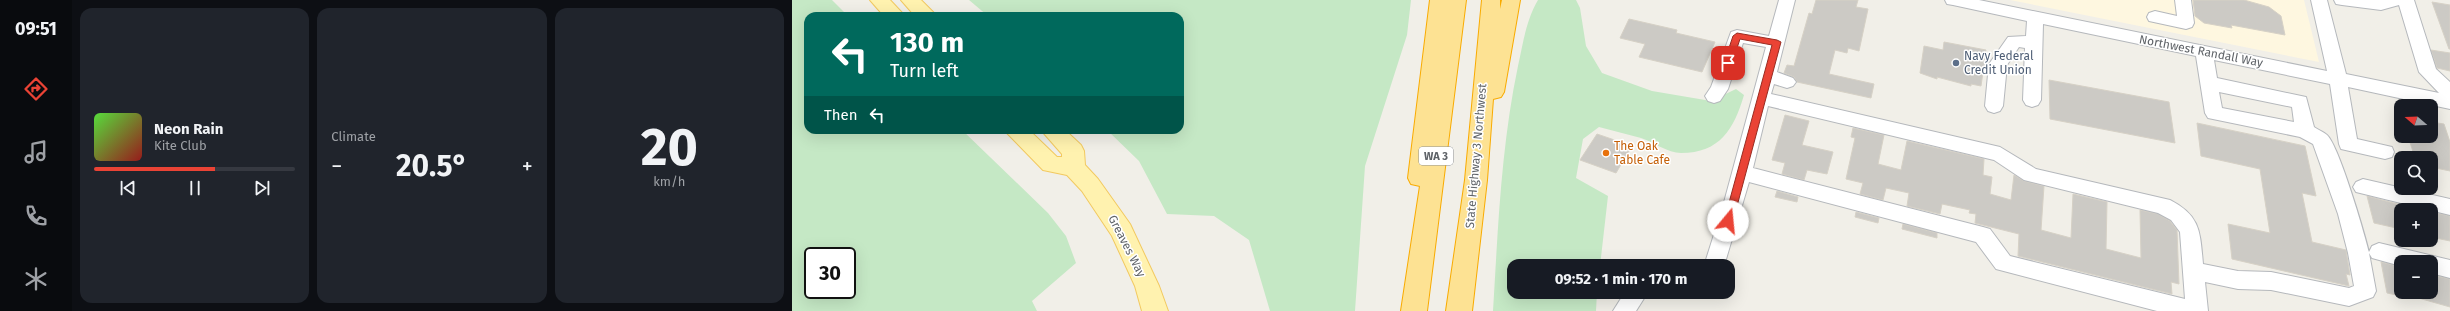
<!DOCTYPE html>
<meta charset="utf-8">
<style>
:root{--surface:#171b24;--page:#20242c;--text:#f1f3f6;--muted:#9ea1a6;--line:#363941;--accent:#ea4335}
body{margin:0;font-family:"Fira Sans",sans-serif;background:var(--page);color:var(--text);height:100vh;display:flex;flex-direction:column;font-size:15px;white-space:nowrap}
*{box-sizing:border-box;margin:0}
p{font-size:13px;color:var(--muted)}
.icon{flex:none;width:22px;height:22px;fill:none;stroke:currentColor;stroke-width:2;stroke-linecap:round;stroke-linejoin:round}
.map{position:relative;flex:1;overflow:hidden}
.sheet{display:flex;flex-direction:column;gap:8px;padding:8px;background:#0d0f14;width:720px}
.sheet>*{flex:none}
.guide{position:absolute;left:12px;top:12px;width:380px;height:122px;border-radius:12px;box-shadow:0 4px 16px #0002;background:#00695c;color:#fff;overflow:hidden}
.needle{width:26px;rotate:289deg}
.controls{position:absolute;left:1602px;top:99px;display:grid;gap:8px}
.controls a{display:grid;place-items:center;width:44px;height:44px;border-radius:8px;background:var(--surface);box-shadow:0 4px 16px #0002;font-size:20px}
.speed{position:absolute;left:12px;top:247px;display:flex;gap:8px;font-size:20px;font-weight:700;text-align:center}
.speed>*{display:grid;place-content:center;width:52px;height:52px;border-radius:50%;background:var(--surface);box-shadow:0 4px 16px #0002;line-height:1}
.speed .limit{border:2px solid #111;border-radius:6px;background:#fff;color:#111}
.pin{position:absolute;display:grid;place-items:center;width:34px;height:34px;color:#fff;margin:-17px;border-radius:8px;box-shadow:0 2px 6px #0006}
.me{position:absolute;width:44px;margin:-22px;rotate:17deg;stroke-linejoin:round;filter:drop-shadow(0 0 3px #0008)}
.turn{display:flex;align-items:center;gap:14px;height:84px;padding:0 20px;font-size:18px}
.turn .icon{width:52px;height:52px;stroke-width:2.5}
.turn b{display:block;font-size:28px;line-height:34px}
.then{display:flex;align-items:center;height:38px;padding:0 20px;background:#0003;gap:8px;font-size:15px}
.big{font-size:30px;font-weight:700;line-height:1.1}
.sheet .widget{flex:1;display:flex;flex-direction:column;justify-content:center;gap:6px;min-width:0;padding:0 14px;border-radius:12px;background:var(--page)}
.sheet .dial{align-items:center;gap:0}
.dial b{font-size:52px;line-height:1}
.song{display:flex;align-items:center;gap:12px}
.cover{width:48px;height:48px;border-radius:6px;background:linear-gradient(135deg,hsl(110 70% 55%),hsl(0 70% 35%))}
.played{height:4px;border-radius:2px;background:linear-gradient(90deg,var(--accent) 60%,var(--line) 60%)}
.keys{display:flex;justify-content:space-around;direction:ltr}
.heat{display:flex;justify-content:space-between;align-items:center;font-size:22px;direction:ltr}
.sheet .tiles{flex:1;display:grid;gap:8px;grid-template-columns:repeat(3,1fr)}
.trip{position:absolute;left:715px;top:259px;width:228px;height:40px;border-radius:12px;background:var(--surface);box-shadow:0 4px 16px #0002;font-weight:700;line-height:40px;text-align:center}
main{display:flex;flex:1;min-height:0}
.tab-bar{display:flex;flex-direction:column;width:72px;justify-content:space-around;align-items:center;background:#090b0e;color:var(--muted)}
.tab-bar .icon{width:28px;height:28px}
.tab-bar .current{color:var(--accent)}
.tab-bar b{font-size:18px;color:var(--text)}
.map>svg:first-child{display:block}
</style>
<main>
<nav class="tab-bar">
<b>09:51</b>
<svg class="icon current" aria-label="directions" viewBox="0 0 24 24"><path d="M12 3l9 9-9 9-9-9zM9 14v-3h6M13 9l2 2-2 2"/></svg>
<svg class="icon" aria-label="music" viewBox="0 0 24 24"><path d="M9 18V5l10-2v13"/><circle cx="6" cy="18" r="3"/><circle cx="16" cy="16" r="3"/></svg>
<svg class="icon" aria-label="phone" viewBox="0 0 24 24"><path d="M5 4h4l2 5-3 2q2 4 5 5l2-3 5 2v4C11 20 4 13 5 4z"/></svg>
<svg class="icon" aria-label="climate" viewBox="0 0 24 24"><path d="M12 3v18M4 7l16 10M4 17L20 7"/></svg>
</nav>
<section class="sheet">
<div class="tiles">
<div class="widget">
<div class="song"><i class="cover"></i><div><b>Neon Rain</b><p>Kite Club</p></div></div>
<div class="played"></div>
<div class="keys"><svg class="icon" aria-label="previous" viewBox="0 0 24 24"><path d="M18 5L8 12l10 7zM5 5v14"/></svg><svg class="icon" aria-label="pause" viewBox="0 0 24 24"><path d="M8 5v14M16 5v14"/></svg><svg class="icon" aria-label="next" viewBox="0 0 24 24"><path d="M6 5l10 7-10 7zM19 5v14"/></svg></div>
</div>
<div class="widget"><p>Climate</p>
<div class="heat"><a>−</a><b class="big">20.5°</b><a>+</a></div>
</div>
<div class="widget dial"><b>20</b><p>km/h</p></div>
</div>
</section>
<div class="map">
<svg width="1658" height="311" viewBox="0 0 1658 311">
<rect width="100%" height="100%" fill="#f1efe8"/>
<polygon fill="#fef7e0" points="1218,0 1512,0 1527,62"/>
<g fill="#c5e8c5" fill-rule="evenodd">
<path d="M0,0H40L56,16H16V130H170L256,213L274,236L284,263L240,301L245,311H0ZM21,256H55V290H21Z"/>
<polygon points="177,0 619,0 615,35 573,166 563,311 478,311 457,240 422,216 375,214 347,161 315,130 388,130 388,16 196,16"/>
<path d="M746,0H784L788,8L794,46L810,73L860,91L919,101L944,89L952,95C942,129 928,153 889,153C876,153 861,142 849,138C835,134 821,131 807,127L791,139L784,178L816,196L808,266H722V292H805L804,311H701C706,229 709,147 726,66C731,44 734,20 746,0Z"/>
</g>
<g fill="#cccac5" stroke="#d6d1c6">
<polygon points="1024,0 1066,0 1064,7 1076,9 1067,51 1056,48 1055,53 1043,50 1037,74 1082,84 1079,98 1005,82 1002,77 992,73 995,65 1002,66 1017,13 1020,14"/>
<polygon points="1401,0 1452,0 1477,7 1489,16 1493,35 1439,25 1440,28 1412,23 1403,16"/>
<polygon points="1640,2 1658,5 1658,49 1657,49"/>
<polygon points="837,19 885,30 884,33 923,42 910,72 847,57 853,44 828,38"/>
<polygon points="1152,42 1194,50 1192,61 1197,62 1195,73 1191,72 1189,86 1179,84 1179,86 1145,77 1145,79 1128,73 1132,46 1151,50"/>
<polygon points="1639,50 1658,53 1658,71 1645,68"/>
<polygon points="1257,80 1377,102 1383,143 1258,119"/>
<polygon points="993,115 1017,121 1010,145 1041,152 1035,174 1015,170 1012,180 990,174 993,163 980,160"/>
<polygon points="1639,122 1652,124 1658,142 1658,171 1639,167 1639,158 1623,158 1616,136 1639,136"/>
<polygon points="1405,123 1513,146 1524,196 1510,193 1520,242 1554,250 1558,275 1554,274 1557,286 1440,259 1436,224 1478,233 1468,169 1409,156"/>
<polygon points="1061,128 1092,135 1086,164 1109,170 1115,141 1192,159 1191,175 1200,177 1198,194 1219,200 1222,175 1232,181 1252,186 1249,230 1279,238 1281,194 1315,202 1314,249 1349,258 1348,210 1366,214 1378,221 1385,230 1387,284 1379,282 1380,294 1226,256 1227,234 1183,223 1184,214 1177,213 1178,210 1150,204 1148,214 1115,206 1117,193 1094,188 1091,200 1068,194 1071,183 1054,179 1063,138 1059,137"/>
<polygon points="805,134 840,146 824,173 788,160"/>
<polygon points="985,191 1006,197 1005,202 983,197"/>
<polygon points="1575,196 1609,205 1609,229 1582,223"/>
<polygon points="1064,212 1087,218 1086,223 1063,217"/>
<polygon points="1639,212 1658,216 1658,241 1639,237"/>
<polygon points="1111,224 1145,233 1145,238 1110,229"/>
<polygon points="1589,262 1609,267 1609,296 1595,293"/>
<polygon points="1639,275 1658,279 1658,307 1616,295 1616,292 1639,292"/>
</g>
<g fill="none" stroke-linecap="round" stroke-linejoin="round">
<defs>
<g id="minor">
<path d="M987,0H1003L985,72L1001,78L1004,82L1001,86L995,88L982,84L979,94L1208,147L1244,169L1378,200C1409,216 1408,232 1411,264L1446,271L1479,272L1557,288L1562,286L1556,253L1546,214L1521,144L1508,137L1416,118L1413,113L1404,56L1251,24L1249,100L1246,105L1240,107L1234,105L1231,100L1233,48L1227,47L1215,65L1211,106L1208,111L1202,113L1196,111L1193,106L1197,64L1216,37L1234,36L1235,21L1161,5L1155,4L1153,0H1187L1535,71L1519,0H1535L1554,74L1647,93L1627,72L1607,5L1589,10L1550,5L1544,4L1542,0H1622L1644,69L1658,82V109L1556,87L1565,139L1600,147L1602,152L1600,157L1593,159L1549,149L1547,144L1538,84L1422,60L1425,78L1514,97L1522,127C1526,130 1532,132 1535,135C1547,146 1572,232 1577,252L1580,246L1587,243L1658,260V278L1639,273V262H1609V266L1580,258L1577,253L1584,291L1581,297L1557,306L1479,290L1446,289L1413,282L1416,311H1365L1204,269L1184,242L957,182L932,266H912L931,206L974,47L951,43L936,89L928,101L922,103L916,101L913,96L919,87L939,32L945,30L977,36ZM1427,92L1500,107L1502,122L1430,108ZM976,106L1202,160L1232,180L1366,213L1379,220L1388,232L1393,299L1218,256L1198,229L1191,227L961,168Z"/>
<polygon points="1383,0 1399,0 1402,23 1400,27 1394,29 1357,21 1355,17 1357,13 1363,11 1385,16"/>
<polygon points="1571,179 1658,199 1658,215 1564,192 1561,187 1564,182"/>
<polygon points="833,292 856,292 844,311 821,311"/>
</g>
<g id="major">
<polygon points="78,0 98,0 113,16 92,16"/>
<polygon points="109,0 129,0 145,16 123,16"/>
<polygon points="212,130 237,130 265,157 270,157 270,154 249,130 273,130 289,145 292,151 293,165 306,179 338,224 367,286 376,311 350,311 343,286 320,236 290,191 275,175 251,170"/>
</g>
<g id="highway">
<polygon points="638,0 674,0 635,311 609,311 628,186 619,184 616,178"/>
<polygon points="690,0 708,0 708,9 710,0 728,0 712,92 709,97 701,99 695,180 680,311 654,311 673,180"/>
</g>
</defs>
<use href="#minor" stroke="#b5b8bc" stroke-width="2"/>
<use href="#major" stroke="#f2c960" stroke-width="2"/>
<use href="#highway" stroke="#f9ab00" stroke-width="2"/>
<use href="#minor" fill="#fff" fill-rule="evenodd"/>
<use href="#major" fill="#fff2af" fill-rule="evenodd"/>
<use href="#highway" fill="#fde293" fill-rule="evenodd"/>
</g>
<polygon fill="#ea4335" stroke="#982c22" points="945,33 985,40 989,42 941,221 936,225 932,221 980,45 948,39 940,63 933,65 932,63 941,36"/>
<circle fill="#5c6f8a" stroke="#fff" stroke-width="1.5" cx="1164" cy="63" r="4"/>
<circle fill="#e8710a" stroke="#fff" stroke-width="1.5" cx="814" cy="153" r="4"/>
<g text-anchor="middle" stroke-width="3" stroke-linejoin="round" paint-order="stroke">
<rect fill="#fff" stroke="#8f9295" stroke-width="1" x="627" y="147" width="34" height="18" rx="3"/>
<g font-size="11" font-weight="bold" fill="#5f6368">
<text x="644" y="160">WA 3</text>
</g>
<g font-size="12" fill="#5f6368" stroke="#fff">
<text transform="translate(1409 51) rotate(11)" y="4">Northwest Randall Way</text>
<text transform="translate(684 156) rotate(-85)" y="4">State Highway 3 Northwest</text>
<text transform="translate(335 246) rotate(63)" y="4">Greaves Way</text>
</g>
<g font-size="12" fill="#4e5e75" stroke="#fff" text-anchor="start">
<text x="1172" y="60">Navy Federal<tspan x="1172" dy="14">Credit Union</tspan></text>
</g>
<g font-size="12" fill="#c56008" stroke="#fff" text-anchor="start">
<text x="822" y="150">The Oak<tspan x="822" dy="14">Table Cafe</tspan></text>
</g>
</g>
</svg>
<div class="controls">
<a><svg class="needle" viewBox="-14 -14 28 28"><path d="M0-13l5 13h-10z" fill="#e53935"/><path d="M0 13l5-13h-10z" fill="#9ea1a6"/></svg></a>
<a><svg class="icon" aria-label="search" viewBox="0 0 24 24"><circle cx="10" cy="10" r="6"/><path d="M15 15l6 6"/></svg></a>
<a>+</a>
<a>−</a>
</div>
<div class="speed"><div class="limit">30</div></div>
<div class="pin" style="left:936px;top:63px;background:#d93025"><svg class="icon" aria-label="arrive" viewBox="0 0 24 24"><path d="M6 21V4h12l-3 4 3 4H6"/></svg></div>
<svg class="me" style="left:936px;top:221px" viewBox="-20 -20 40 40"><circle r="19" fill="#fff"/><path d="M0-13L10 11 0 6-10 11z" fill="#ea4335"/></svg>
<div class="trip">09:52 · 1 min · 170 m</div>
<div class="guide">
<div class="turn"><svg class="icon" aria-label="left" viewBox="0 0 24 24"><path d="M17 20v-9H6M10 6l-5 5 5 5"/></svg><div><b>130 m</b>Turn left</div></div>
<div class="then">Then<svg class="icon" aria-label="left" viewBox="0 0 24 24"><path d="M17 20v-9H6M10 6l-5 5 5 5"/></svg></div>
</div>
</div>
</main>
